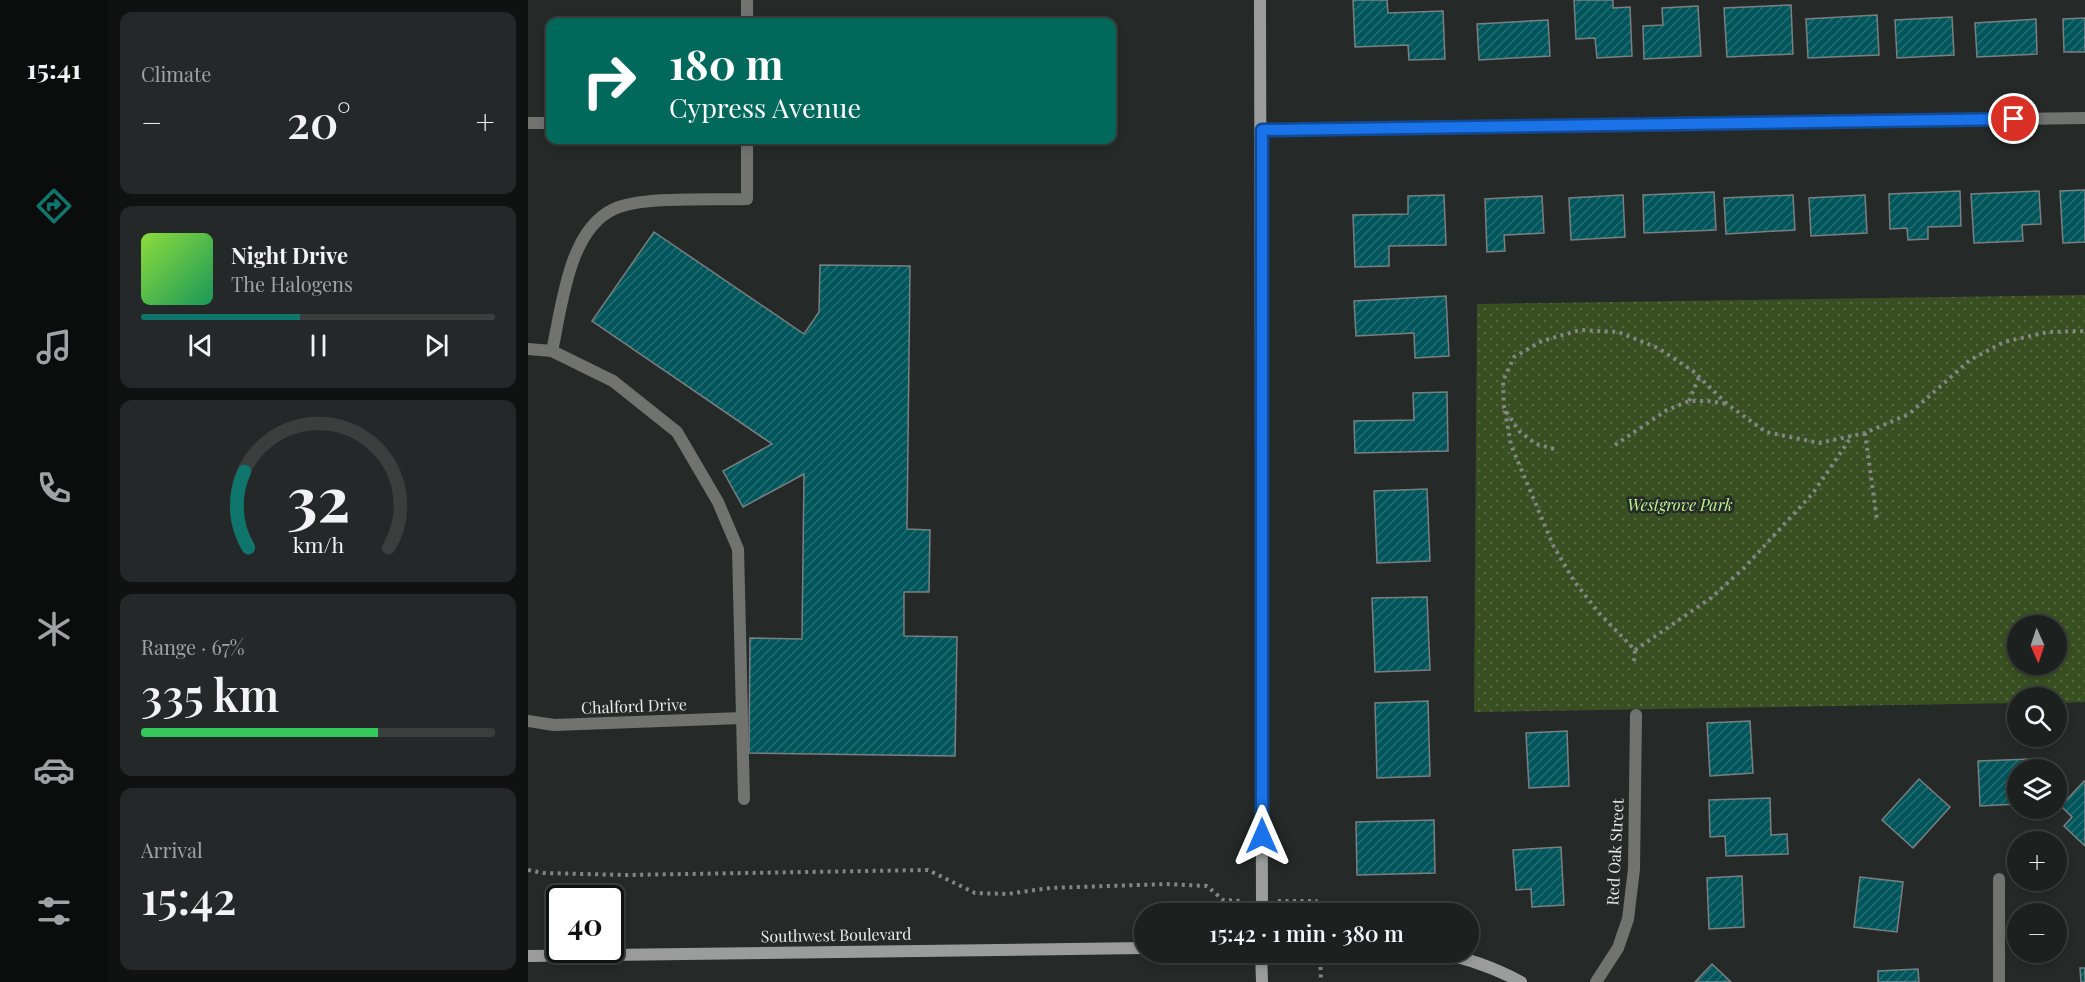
<!DOCTYPE html>
<meta charset="utf-8">
<style>
:root{--surface:#1c201f;--page:#252828;--text:#f1f3f6;--muted:#a0a3a4;--line:#3a3e3d;--accent:#0f766e}
body{margin:0;font-family:"Playfair Display",serif;background:var(--page);color:var(--text);height:100vh;display:flex;flex-direction:column;font-size:22px;white-space:nowrap}
*{box-sizing:border-box;margin:0}
p{font-size:20px;color:var(--muted)}
.icon{flex:none;width:33px;height:33px;fill:none;stroke:currentColor;stroke-width:2;stroke-linecap:round;stroke-linejoin:round}
.map{position:relative;flex:1;overflow:hidden}
.sheet{display:flex;flex-direction:column;gap:12px;padding:12px;background:#0f1211;width:420px}
.sheet>*{flex:none}
.banner{position:absolute;left:18px;top:18px;width:570px;height:126px;border-radius:12px;box-shadow:0 3px 9px #0003,0 0 0 2px var(--line);background:#00695c;color:#fff;overflow:hidden}
.needle{width:39px;rotate:177deg}
.buttons{position:absolute;left:1479px;top:615px;display:grid;gap:12px}
.buttons a{display:grid;place-items:center;width:60px;height:60px;border-radius:50%;background:var(--surface);box-shadow:0 3px 9px #0003,0 0 0 2px var(--line);font-size:30px}
.speed{position:absolute;left:18px;top:885px;display:flex;gap:12px;font-size:30px;font-weight:700;text-align:center}
.speed>*{display:grid;place-content:center;width:78px;height:78px;border-radius:50%;background:var(--surface);box-shadow:0 3px 9px #0003,0 0 0 2px var(--line);line-height:1}
.speed .limit{border:3px solid #111;border-radius:9px;background:#fff;color:#111}
.pin{position:absolute;display:grid;place-items:center;width:51px;height:51px;color:#fff;margin:-26px;border:3px solid #fff;border-radius:50%;box-shadow:0 2px 6px #0007}
.me{position:absolute;width:66px;margin:-33px;rotate:0deg;stroke-linejoin:round;filter:drop-shadow(0 0 4px #0008)}
.turn{display:flex;align-items:center;gap:21px;height:126px;padding:0 24px;font-size:27px}
.turn .icon{width:78px;height:78px;stroke-width:2.5}
.turn b{display:block;font-size:42px;line-height:51px}
.big{font-size:45px;font-weight:600;line-height:1.1}
.sheet .tile{flex:1;display:flex;flex-direction:column;justify-content:center;gap:9px;min-width:0;padding:0 21px;border-radius:12px;background:var(--page)}
.sheet .dial{align-items:center;gap:0}
.dial svg{height:156px;overflow:visible;fill:none;stroke:var(--line);stroke-width:7;stroke-linecap:round;text-anchor:middle}
.dial text{fill:var(--text);stroke:none}
.song{display:flex;align-items:center;gap:18px}
.cover{width:72px;height:72px;border-radius:9px;background:linear-gradient(135deg,hsl(90 70% 55%),hsl(150 70% 35%))}
.played{height:6px;border-radius:3px;background:linear-gradient(90deg,var(--accent) 45%,var(--line) 45%)}
.keys{display:flex;justify-content:space-around;direction:ltr}
.heat{display:flex;justify-content:space-between;align-items:center;font-size:33px;direction:ltr}
.charge{height:9px;border-radius:4px;background:linear-gradient(90deg,#34c759 67%,var(--line) 0)}
.trip{position:absolute;left:606px;top:903px;width:345px;height:60px;border-radius:30px;background:var(--surface);box-shadow:0 3px 9px #0003,0 0 0 2px var(--line);font-weight:600;line-height:60px;text-align:center}
main{display:flex;flex:1;min-height:0}
.tabs{display:flex;flex-direction:column;width:108px;justify-content:space-around;align-items:center;background:#0b0d0c;color:var(--muted)}
.tabs .icon{width:42px;height:42px}
.tabs .on{color:var(--accent)}
.tabs b{font-size:27px;color:var(--text)}
.map>svg:first-child{display:block}
</style>
<main>
<nav class="tabs">
<b>15:41</b>
<svg class="icon on" aria-label="directions" viewBox="0 0 24 24"><path d="M12 3l9 9-9 9-9-9zM9 14v-3h6M13 9l2 2-2 2"/></svg>
<svg class="icon" aria-label="music" viewBox="0 0 24 24"><path d="M9 18V5l10-2v13"/><circle cx="6" cy="18" r="3"/><circle cx="16" cy="16" r="3"/></svg>
<svg class="icon" aria-label="phone" viewBox="0 0 24 24"><path d="M5 4h4l2 5-3 2q2 4 5 5l2-3 5 2v4C11 20 4 13 5 4z"/></svg>
<svg class="icon" aria-label="climate" viewBox="0 0 24 24"><path d="M12 3v18M4 7l16 10M4 17L20 7"/></svg>
<svg class="icon" aria-label="car" viewBox="0 0 24 24"><path d="M5 17H2v-5l4-1 3-4h7l3 4 3 1v5h-3M9 17h6M6 11h13"/><circle cx="7" cy="17" r="2"/><circle cx="17" cy="17" r="2"/></svg>
<svg class="icon" aria-label="filters" viewBox="0 0 24 24"><path d="M4 7h16M4 17h16"/><circle cx="9" cy="7" r="2"/><circle cx="15" cy="17" r="2"/></svg>
</nav>
<section class="sheet">
<div class="tile"><p>Climate</p>
<div class="heat"><a>−</a><b class="big">20°</b><a>+</a></div>
</div>
<div class="tile">
<div class="song"><i class="cover"></i><div><b>Night Drive</b><p>The Halogens</p></div></div>
<div class="played"></div>
<div class="keys"><svg class="icon" aria-label="previous" viewBox="0 0 24 24"><path d="M18 5L8 12l10 7zM5 5v14"/></svg><svg class="icon" aria-label="pause" viewBox="0 0 24 24"><path d="M8 5v14M16 5v14"/></svg><svg class="icon" aria-label="next" viewBox="0 0 24 24"><path d="M6 5l10 7-10 7zM19 5v14"/></svg></div>
</div>
<div class="tile dial"><svg viewBox="0 0 100 80">
<path d="M14 69A42 42 0 1 1 86 69"/>
<path d="M14 69A42 42 0 0 1 12 30" stroke="#0f766e"/>
<text x="50" y="56" font-size="32" font-weight="700">32</text>
<text x="50" y="72" font-size="11">km/h</text>
</svg></div>
<div class="tile"><p>Range · 67%</p><b class="big">335 km</b><div class="charge"></div></div>
<div class="tile"><p>Arrival</p><b class="big">15:42</b></div>
</section>
<div class="map">
<svg width="1557" height="982" viewBox="0 0 1557 982">
<defs>
<pattern id="park-dots" width="8" height="8" patternUnits="userSpaceOnUse" patternTransform="scale(1.5)"><rect width="8" height="8" fill="#384f21"/><path d="M2 2h.1M6 6h.1" fill="none" stroke="#556841" stroke-width="1.8" stroke-linecap="round"/></pattern>
<pattern id="building-hatch" width="6" height="6" patternUnits="userSpaceOnUse" patternTransform="scale(1.5)"><rect width="6" height="6" fill="#01565c"/><path d="M-1 1l2-2M0 6l6-6M5 7l2-2" fill="none" stroke="#266e74"/></pattern>
</defs>
<rect width="100%" height="100%" fill="#252a29"/>
<path fill="url(#park-dots)" fill-rule="evenodd" d="M1557,295V702L1529,703L1528,698H1490L1489,703L946,712L949,304ZM1490,626H1528V664H1490Z"/>
<g fill="url(#building-hatch)" stroke="#798081" stroke-width="1.5">
<polygon points="825,0 859,0 860,13 915,11 917,59 881,60 880,45 827,47"/>
<polygon points="1046,0 1085,0 1085,8 1102,7 1104,56 1069,58 1067,38 1048,39"/>
<polygon points="1263,5 1265,54 1199,57 1196,8"/>
<polygon points="1170,6 1173,56 1116,59 1115,26 1135,25 1134,8"/>
<polygon points="1349,15 1351,55 1280,58 1278,19"/>
<polygon points="1424,17 1426,55 1369,58 1367,20"/>
<polygon points="1557,18 1557,52 1536,52 1535,19"/>
<polygon points="1508,19 1509,54 1449,57 1447,23"/>
<polygon points="1020,20 1022,56 951,60 949,24"/>
<polygon points="1557,190 1557,242 1535,243 1532,191"/>
<polygon points="1432,191 1433,226 1400,227 1400,239 1380,240 1379,228 1362,229 1361,194"/>
<polygon points="1511,191 1513,224 1494,225 1495,241 1446,243 1443,194"/>
<polygon points="1186,192 1188,230 1116,233 1115,195"/>
<polygon points="916,195 918,245 861,246 861,266 827,267 825,215 880,214 880,196"/>
<polygon points="1095,195 1097,237 1043,240 1041,198"/>
<polygon points="1265,195 1267,230 1198,234 1196,198"/>
<polygon points="1337,195 1339,233 1283,236 1281,198"/>
<polygon points="1014,196 1016,233 976,235 977,251 959,252 957,199"/>
<polygon points="126,232 276,334 291,312 292,265 382,266 379,529 402,530 401,592 376,592 376,636 429,637 427,756 221,753 222,638 274,639 276,474 215,507 195,471 244,444 64,321"/>
<polygon points="918,296 921,356 887,358 886,333 828,336 826,301"/>
<polygon points="919,392 920,451 827,453 826,421 886,420 885,393"/>
<polygon points="899,489 902,561 849,563 846,491"/>
<polygon points="899,597 902,670 847,672 844,598"/>
<polygon points="900,701 902,776 849,778 847,703"/>
<polygon points="1222,721 1225,773 1182,776 1179,723"/>
<polygon points="1039,731 1041,786 1001,788 998,733"/>
<polygon points="1503,759 1503,770 1490,770 1490,804 1452,806 1450,761"/>
<polygon points="1391,779 1422,807 1385,848 1354,820"/>
<polygon points="1556,781 1557,782 1557,846 1536,826 1544,817 1533,806"/>
<polygon points="1242,798 1243,835 1259,834 1260,854 1198,856 1197,836 1182,837 1181,800"/>
<polygon points="906,820 907,873 829,875 828,822"/>
<polygon points="1033,847 1036,905 1004,907 1003,889 988,890 985,850"/>
<polygon points="1214,876 1216,927 1181,929 1179,878"/>
<polygon points="1332,877 1375,882 1369,932 1326,927"/>
<polygon points="1184,964 1203,982 1167,982"/>
<polygon points="1552,968 1557,968 1557,982 1553,982"/>
<polygon points="1390,969 1391,982 1350,982 1350,971"/>
</g>
<g fill="none" stroke-linecap="round" stroke-linejoin="round">
<g stroke="#828685" stroke-width="4" stroke-dasharray="3 4.5" stroke-linecap="butt">
<polyline points="1161,401 1171,377"/>
<polyline points="977,411 983,445 1025,545 1046,581 1071,613 1107,650 1106,663"/>
<polyline points="1337,433 1349,520"/>
<polyline points="1087,445 1139,410 1161,401 1180,401 1199,404"/>
<polyline points="1026,449 1008,444 991,431 976,408 975,381 986,357 1014,341 1052,330 1090,332 1130,348 1165,371 1199,404 1238,432 1291,443 1337,433 1381,414 1442,360 1476,342 1520,332 1557,331"/>
<polyline points="1107,650 1183,598 1216,568 1285,493 1324,436"/>
<polyline points="0,870 15,873 98,875 400,870 447,893 479,894 522,888 638,884 679,886 695,900 716,901"/>
<polyline points="750,901 788,901 790,914"/>
<polyline points="792,952 793,982"/>
</g>
<g stroke="#717371" stroke-width="12">
<polyline points="0,349 24,351 85,381 149,432 190,502 210,549 216,799"/>
<path d="M24,351C34,307 40,230 86,209C113,196 187,200 219,199V140"/>
<polyline points="0,721 26,725 214,718"/>
</g>
<g stroke="#717371" stroke-width="12">
<polyline points="219,0 219,22"/>
<polyline points="0,123 22,123"/>
<polyline points="734,130 1557,118"/>
<polyline points="1471,879 1471,982"/>
<polyline points="1068,982 1090,948 1100,919 1106,869 1108,715"/>
</g>
<g stroke="#9a9d9b" stroke-width="12">
<polyline points="732,0 734,914"/>
<polyline points="733,952 734,982"/>
<path d="M907,952C935,957 967,968 993,982"/>
<polyline points="0,956 616,948"/>
</g>
</g>
<g fill="none" stroke-linecap="round" stroke-linejoin="round">
<defs>
<polyline id="route" points="734,836 734,130 1486,119"/>
</defs>
<use href="#route" stroke="#114b97" stroke-width="15"/>
<use href="#route" stroke="#1a73e8" stroke-width="10"/>
</g>
<g text-anchor="middle" stroke-width="5" stroke-linejoin="round" paint-order="stroke">
<g font-size="16" font-style="italic" fill="#bef78d" stroke="#252a29">
<text x="1152" y="511">Westgrove Park</text>
</g>
<g font-size="16" fill="#e8ebea" stroke="#252a29">
<text transform="translate(106 706) rotate(-2)" y="6">Chalford Drive</text>
<text transform="translate(1087 852) rotate(-87)" y="6">Red Oak Street</text>
<text transform="translate(308 935) rotate(-1)" y="6">Southwest Boulevard</text>
</g>
</g>
</svg>
<div class="buttons">
<a><svg class="needle" viewBox="-14 -14 28 28"><path d="M0-13l5 13h-10z" fill="#e53935"/><path d="M0 13l5-13h-10z" fill="#a0a3a4"/></svg></a>
<a><svg class="icon" aria-label="search" viewBox="0 0 24 24"><circle cx="10" cy="10" r="6"/><path d="M15 15l6 6"/></svg></a>
<a><svg class="icon" aria-label="layers" viewBox="0 0 24 24"><path d="M12 4l9 5-9 5-9-5zM3 14l9 5 9-5"/></svg></a>
<a>+</a>
<a>−</a>
</div>
<div class="speed"><div class="limit">40</div></div>
<div class="pin" style="left:1486px;top:119px;background:#d93025"><svg class="icon" aria-label="arrive" viewBox="0 0 24 24"><path d="M6 21V4h12l-3 4 3 4H6"/></svg></div>
<svg class="me" style="left:734px;top:836px" viewBox="-20 -20 40 40"><path d="M0-17L14 15 0 8-14 15z" fill="#1a73e8" stroke="#fff" stroke-width="4"/></svg>
<div class="trip">15:42 · 1 min · 380 m</div>
<div class="banner">
<div class="turn"><svg class="icon" aria-label="right" viewBox="0 0 24 24"><path d="M7 20v-9h11M14 6l5 5-5 5"/></svg><div><b>180 m</b>Cypress Avenue</div></div>
</div>
</div>
</main>
